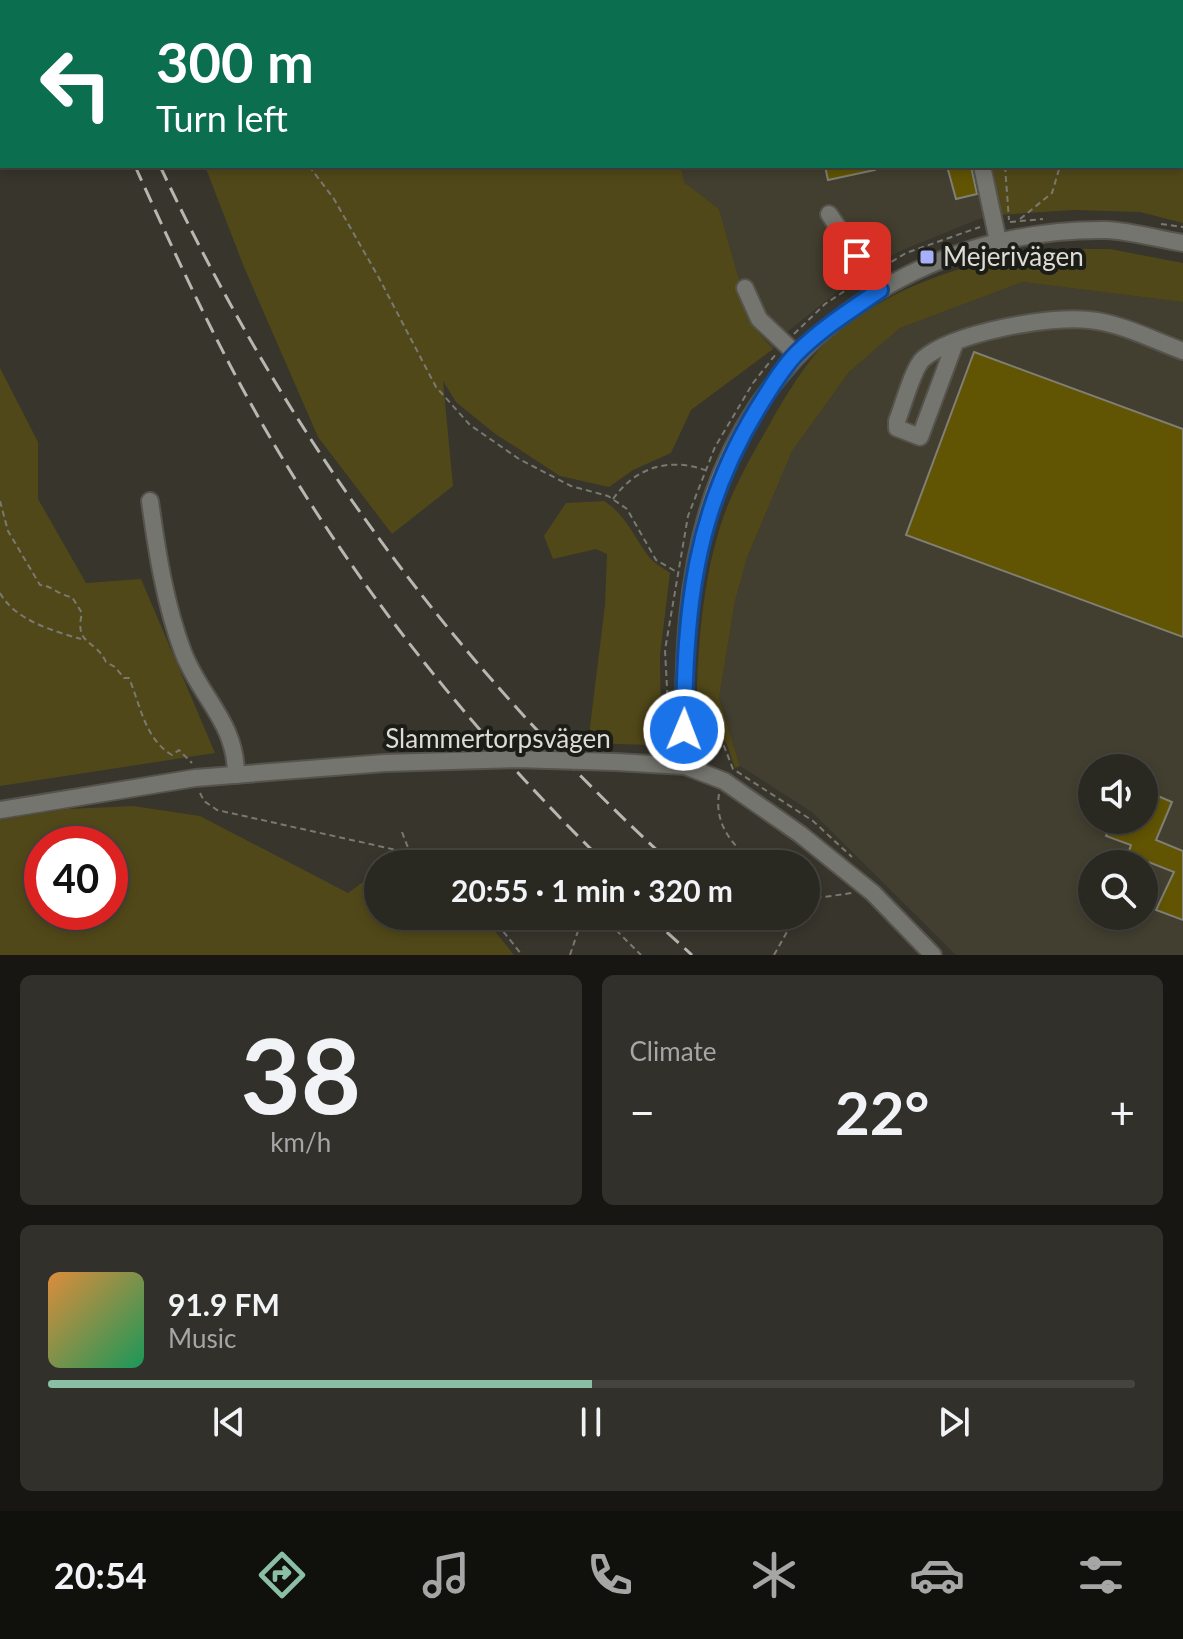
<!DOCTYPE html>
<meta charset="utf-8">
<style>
:root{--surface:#292821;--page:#31302a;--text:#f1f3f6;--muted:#a5a6a5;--line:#45443f;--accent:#8abfa5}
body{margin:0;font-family:Lato,sans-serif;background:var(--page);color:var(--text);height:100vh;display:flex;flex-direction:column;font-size:30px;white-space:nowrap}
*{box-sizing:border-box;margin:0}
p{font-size:26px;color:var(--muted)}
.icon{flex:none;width:44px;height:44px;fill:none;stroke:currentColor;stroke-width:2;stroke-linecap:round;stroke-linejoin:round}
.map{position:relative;height:955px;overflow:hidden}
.details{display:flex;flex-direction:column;gap:20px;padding:20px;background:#171612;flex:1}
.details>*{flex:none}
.guide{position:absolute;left:0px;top:0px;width:1184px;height:168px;box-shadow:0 4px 12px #0003,0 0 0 2px var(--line);background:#0b6e4f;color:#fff;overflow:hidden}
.tools{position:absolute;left:1078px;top:754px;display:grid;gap:16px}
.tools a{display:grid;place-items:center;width:80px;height:80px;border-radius:50%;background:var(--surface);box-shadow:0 4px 12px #0003,0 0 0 2px var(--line);font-size:40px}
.speed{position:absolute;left:24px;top:826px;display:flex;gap:16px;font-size:40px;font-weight:700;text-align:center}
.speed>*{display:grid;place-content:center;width:104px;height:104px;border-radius:50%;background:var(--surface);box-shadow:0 4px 12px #0003,0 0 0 2px var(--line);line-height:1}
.speed .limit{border:12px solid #d22;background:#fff;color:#111}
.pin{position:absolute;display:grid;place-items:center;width:68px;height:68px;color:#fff;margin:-34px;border-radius:16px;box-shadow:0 4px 12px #0006}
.me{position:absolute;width:88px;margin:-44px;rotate:1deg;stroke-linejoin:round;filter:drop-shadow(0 0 6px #0008)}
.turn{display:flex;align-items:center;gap:28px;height:168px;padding:0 24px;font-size:36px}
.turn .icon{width:104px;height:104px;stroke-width:2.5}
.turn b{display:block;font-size:56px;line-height:68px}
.big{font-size:60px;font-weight:700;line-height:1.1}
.details .widget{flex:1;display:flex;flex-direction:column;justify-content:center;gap:12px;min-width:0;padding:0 28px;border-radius:12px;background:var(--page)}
.details .dial{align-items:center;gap:0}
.dial b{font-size:104px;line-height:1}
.song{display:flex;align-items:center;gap:24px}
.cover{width:96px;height:96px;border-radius:12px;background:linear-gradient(135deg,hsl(30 70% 55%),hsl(150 70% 35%))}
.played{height:8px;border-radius:4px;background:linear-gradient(90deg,var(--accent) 50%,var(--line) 50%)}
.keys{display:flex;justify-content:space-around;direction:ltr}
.heat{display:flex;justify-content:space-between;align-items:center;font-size:44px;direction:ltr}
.details .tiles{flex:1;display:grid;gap:20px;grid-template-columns:1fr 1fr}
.widget:last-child{grid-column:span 2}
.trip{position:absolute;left:364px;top:850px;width:456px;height:80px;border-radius:40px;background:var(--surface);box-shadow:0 4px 12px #0003,0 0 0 2px var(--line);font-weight:700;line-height:80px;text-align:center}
.menu{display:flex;height:128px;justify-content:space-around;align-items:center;background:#10100d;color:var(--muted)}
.menu .icon{width:56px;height:56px}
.menu .selected{color:var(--accent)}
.menu b{font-size:36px;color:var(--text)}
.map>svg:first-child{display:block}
</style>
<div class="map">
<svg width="1183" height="955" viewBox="0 0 1183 955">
<rect width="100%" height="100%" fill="#37352c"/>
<g fill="#423f30" fill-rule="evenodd">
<polygon points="681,166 988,166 997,215 979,219 898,252 858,275 786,333 773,349 752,325 719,209 684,182"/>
<path d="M1023,282L1183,302V955H956L812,812L740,766L719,698L735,601L747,558L792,451L849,372L900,328ZM1092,768H1144V820H1092ZM1092,864H1144V916H1092Z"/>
</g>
<g fill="#514819" fill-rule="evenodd">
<polygon points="130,0 648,0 648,2 131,2"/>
<polygon points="955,0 1183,0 1183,223 1140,212 1074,210 997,215 988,166 1182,166 1182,2"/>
<polygon points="205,166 681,166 684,182 719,209 752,325 773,349 691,410 671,453 633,470 609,487 560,476 494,433 456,402 443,381 453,486 392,534 318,437 244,267"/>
<path d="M1038,249H1110L1183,263V302L1023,282L900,328L849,372L792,451L747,558L735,601L719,698L740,766L735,768C726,743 727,729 696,729C697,661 700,590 721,524C733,487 753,453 772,420C788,392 812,352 837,332C894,285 967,264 1038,249Z"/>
<polygon points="0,368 38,442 38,499 86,583 141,579 215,753 0,786"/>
<path d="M604,501C626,515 634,537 649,557C654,563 663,568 670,573L660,655L661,738L648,745L588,743L605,605L607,554L596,549L553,559L544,536L566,503Z"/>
<path d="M133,806L200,816L348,893L378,871V916H483L514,955H0V820L68,809ZM42,844H110V912H42Z"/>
</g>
<g fill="#615403" stroke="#817f75" stroke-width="2">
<polygon points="825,166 875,166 875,170 828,180"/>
<polygon points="947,166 971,166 977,194 956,199"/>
<polygon points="974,352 1183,429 1183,637 906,535"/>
<polygon points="1144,790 1172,802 1156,840 1183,851 1183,920 1156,910 1174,872 1128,854 1131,845 1106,836 1113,820 1144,820"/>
</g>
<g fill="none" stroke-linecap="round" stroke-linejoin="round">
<defs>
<g id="minor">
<polyline points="982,166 998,241"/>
<polyline points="829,214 880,290"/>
<polyline points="745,288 759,319 796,354"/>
<path d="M955,343L920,437L897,428V421C903,406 913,368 923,359C952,333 1051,315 1089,320C1121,323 1153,340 1183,351"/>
<path d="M150,501C157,552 165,604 183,652C201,699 236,722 236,775"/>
<polyline points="616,762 685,766 724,781 800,834 873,893 933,955"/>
<path d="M685,766C682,670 684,564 721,474C785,319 940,228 1106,230C1131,231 1158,239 1183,243"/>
<polyline points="0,810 195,778 385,763"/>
</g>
</defs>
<use href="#minor" stroke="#55534b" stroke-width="20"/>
<g stroke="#7a7971" stroke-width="2" stroke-dasharray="6 4" stroke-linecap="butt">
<polyline points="173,0 175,2"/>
<polyline points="958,0 958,2"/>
<polyline points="1172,0 1173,2"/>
<polyline points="1088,2 1089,0"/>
<polyline points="1182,13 1183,13"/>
<polyline points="309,166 334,199 379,278 436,387 470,425 519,459 571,486 608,496 627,509 656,560 675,571"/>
<polyline points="1005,166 1009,220"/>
<polyline points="1020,219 1052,193 1060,166"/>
<polyline points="1010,222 1043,219"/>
<polyline points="1161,224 1183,227"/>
<polyline points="883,267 906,253 980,227"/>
<polyline points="794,334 825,304 857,283"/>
<path d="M613,499C635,468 668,457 705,470"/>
<path d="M0,501L8,531L40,585C51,585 60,596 72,597L82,613C74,646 96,639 106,662L115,667L124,678H129C141,707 145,739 172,755L179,750L192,763"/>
<path d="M0,593C15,620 53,631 81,639"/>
<polyline points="669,726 665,650 688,516 715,447 753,383 776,354"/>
<polyline points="699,732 717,736 722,741 733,769 813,821 852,857"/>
<polyline points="654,749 667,742 669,732"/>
<polyline points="200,793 204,801 217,810 410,853"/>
<path d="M719,794C714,824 733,848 758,864"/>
<polyline points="402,832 410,853 442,864"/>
<polyline points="806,895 817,898 852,893"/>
<polyline points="491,916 522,955"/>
<polyline points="602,916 641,955"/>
<polyline points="570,955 582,919 586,916"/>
<polyline points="774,955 796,916"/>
</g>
<use href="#minor" stroke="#757570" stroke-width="16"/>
<g stroke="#b8b6b0" stroke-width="3" stroke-dasharray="16 8" stroke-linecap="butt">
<polyline points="61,0 61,2"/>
<polyline points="81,0 82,2"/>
<path d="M135,166C170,243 205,320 246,395C341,568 465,726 606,864"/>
<path d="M160,166C288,438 450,661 672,864"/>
<polyline points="649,916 692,955"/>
<polyline points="722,916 736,928"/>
</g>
<defs>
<polyline id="minor-bridge" points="385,763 515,759 616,762"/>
</defs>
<use href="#minor-bridge" stroke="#55534b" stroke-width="20" stroke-linecap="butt"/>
<use href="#minor-bridge" stroke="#757570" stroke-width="16"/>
</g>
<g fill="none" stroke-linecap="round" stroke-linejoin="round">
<defs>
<path id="route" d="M684,730C685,609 694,512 758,408C770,389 782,368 797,353C822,328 851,310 880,290L857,256"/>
</defs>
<use href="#route" stroke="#114b97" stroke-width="20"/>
<use href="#route" stroke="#1a73e8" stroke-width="14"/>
</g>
<rect fill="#a8b0fc" stroke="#1d1d18" stroke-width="3" x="919" y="249" width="16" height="16" rx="4"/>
<g text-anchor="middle" stroke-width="8" stroke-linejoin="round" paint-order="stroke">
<g font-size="26" fill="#dddcd6" stroke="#1d1d18" text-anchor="start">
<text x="943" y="266">Mejerivägen</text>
</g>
<g font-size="26" fill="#dddcd6" stroke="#1d1d18">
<text x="498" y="748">Slammertorpsvägen</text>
</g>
</g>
</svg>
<div class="tools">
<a><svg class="icon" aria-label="sound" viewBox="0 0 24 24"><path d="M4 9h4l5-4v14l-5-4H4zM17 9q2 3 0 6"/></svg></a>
<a><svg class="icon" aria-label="search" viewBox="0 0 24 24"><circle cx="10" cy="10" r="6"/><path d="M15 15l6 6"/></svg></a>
</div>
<div class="speed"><div class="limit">40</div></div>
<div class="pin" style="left:857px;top:256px;background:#d93025"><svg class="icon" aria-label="arrive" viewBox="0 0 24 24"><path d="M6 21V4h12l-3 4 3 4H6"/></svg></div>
<svg class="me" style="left:684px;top:730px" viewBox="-20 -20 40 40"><circle r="17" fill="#1a73e8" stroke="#fff" stroke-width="3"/><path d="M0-11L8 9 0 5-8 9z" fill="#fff"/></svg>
<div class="trip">20:55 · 1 min · 320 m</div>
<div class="guide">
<div class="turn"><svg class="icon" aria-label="left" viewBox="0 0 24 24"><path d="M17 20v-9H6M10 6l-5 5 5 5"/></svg><div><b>300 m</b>Turn left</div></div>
</div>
</div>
<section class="details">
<div class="tiles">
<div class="widget dial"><b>38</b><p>km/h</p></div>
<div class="widget"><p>Climate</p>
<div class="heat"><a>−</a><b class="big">22°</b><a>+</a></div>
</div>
<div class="widget">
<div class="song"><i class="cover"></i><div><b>91.9 FM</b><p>Music</p></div></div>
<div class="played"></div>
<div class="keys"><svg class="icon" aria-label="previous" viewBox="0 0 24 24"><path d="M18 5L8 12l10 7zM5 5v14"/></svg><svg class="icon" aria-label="pause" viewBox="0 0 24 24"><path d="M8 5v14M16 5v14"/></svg><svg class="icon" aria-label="next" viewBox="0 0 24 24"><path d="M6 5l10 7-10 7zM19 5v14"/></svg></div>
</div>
</div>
</section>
<nav class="menu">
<b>20:54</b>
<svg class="icon selected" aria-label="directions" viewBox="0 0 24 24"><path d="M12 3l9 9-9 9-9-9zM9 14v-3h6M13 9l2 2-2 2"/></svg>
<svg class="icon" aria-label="music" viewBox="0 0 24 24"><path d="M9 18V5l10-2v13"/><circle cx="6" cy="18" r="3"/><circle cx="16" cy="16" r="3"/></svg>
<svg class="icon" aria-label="phone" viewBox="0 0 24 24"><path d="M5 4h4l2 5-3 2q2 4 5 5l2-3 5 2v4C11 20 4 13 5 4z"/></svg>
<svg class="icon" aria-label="climate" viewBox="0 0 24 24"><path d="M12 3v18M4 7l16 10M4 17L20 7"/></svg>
<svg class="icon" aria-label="car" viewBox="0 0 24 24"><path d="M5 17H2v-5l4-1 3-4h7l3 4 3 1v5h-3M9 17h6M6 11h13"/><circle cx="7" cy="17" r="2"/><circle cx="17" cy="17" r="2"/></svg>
<svg class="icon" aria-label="filters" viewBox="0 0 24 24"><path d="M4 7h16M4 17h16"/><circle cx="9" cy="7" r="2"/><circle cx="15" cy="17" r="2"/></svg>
</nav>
